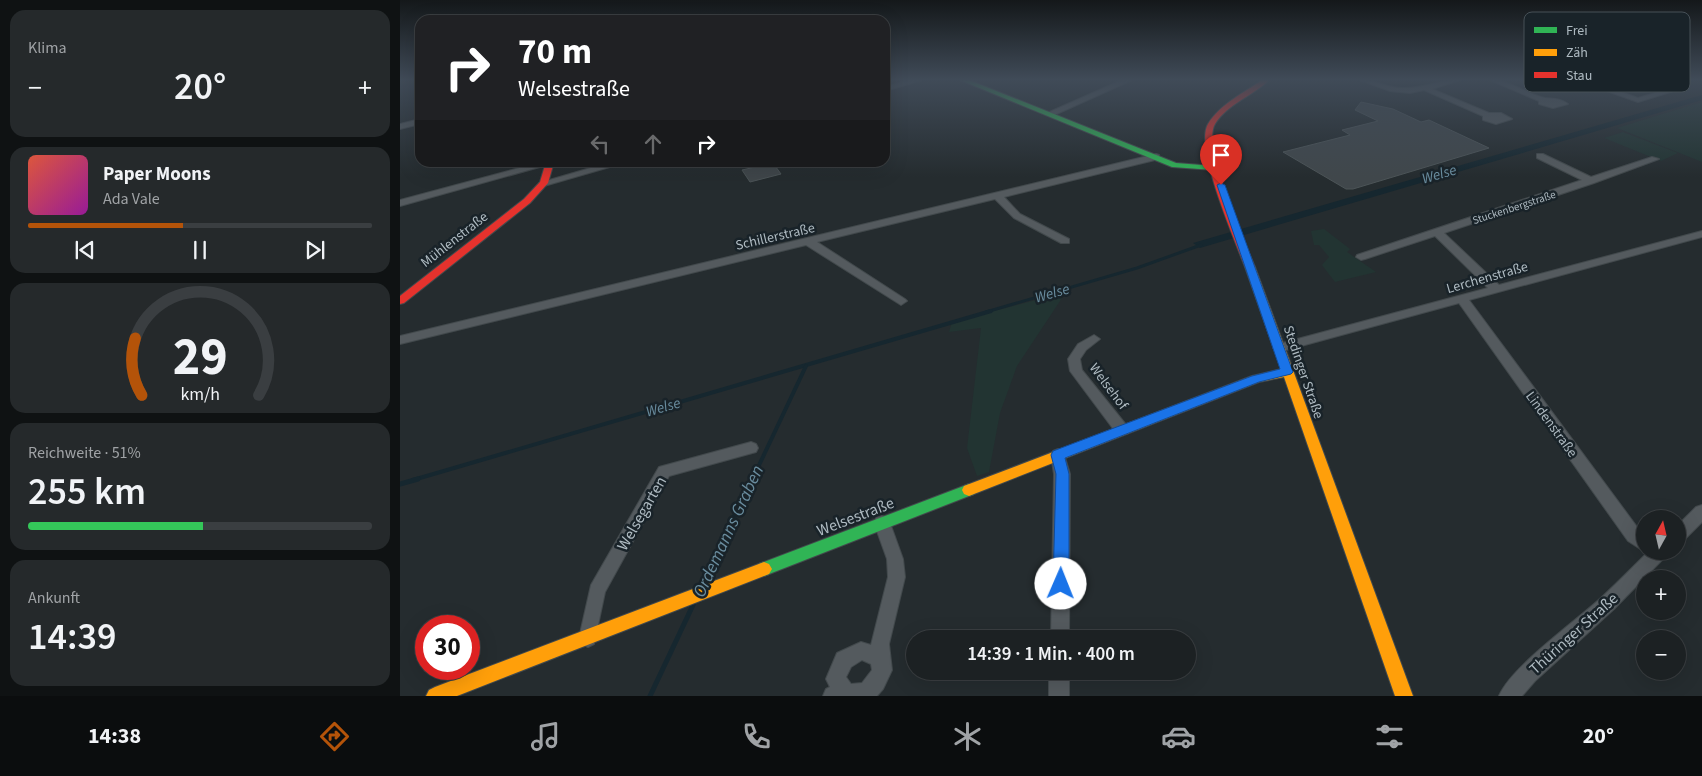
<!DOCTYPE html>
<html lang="de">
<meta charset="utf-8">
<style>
:root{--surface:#1c2123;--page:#25292b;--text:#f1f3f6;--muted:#a0a3a6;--line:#3a3e41;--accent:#b45309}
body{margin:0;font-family:"Source Sans 3",sans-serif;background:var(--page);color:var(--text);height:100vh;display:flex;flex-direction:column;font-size:19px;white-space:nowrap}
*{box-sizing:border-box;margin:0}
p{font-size:16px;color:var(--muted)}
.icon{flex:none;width:28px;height:28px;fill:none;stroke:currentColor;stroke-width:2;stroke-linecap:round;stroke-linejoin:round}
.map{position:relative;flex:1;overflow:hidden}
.side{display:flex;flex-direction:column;gap:10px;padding:10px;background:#0f1213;width:400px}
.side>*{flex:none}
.banner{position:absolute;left:15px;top:15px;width:475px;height:152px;border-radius:15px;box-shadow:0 5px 20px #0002,0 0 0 1px var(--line);background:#202124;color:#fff;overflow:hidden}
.needle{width:32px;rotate:8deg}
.fabs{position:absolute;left:1236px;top:510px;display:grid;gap:10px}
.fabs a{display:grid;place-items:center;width:50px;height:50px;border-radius:50%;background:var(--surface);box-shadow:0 5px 20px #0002,0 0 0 1px var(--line);font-size:25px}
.speed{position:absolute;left:15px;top:615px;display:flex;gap:10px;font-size:25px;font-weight:700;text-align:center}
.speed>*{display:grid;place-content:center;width:65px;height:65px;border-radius:50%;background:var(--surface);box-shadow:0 5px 20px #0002,0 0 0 1px var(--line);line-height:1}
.speed .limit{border:8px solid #d22;background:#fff;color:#111}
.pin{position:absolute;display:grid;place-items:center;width:42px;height:42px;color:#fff;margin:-51px -21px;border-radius:50% 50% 50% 0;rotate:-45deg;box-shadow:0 0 5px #0007}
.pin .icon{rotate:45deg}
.me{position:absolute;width:55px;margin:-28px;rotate:1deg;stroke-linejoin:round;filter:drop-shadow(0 0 4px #0008)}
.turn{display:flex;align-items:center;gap:18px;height:105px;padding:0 20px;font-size:22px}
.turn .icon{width:65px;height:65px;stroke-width:2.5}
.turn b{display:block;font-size:35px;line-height:42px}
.lanes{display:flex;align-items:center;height:48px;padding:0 20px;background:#0003;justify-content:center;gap:25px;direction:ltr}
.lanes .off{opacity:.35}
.big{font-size:38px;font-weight:600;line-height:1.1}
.side .card{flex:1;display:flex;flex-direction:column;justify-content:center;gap:8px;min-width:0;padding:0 18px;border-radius:15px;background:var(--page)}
.side .dial{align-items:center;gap:0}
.dial svg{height:130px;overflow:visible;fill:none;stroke:var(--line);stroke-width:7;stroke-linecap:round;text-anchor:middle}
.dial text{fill:var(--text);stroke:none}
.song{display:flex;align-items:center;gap:15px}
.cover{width:60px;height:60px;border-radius:8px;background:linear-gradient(135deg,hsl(10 70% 55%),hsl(300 70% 35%))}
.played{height:5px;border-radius:2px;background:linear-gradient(90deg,var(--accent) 45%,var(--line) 45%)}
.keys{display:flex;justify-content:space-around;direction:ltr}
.heat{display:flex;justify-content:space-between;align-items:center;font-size:28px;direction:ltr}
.charge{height:8px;border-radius:4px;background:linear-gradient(90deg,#34c759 51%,var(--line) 0)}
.trip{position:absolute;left:506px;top:630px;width:290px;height:50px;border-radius:25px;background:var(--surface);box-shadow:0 5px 20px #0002,0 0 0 1px var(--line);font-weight:600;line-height:50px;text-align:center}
.tab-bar{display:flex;height:80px;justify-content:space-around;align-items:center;background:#0b0d0e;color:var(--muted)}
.tab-bar .icon{width:35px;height:35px}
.tab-bar .active{color:var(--accent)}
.tab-bar b{font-size:22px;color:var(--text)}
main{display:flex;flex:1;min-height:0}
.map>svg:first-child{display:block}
</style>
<main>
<section class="side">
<div class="card"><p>Klima</p>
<div class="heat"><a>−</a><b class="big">20°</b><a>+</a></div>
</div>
<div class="card">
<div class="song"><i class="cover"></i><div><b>Paper Moons</b><p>Ada Vale</p></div></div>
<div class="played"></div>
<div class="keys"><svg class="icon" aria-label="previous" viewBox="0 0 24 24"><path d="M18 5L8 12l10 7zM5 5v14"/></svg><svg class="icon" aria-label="pause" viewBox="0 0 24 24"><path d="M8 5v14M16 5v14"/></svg><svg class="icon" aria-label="next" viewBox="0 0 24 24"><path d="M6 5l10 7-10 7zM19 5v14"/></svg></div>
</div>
<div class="card dial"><svg viewBox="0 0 100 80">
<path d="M14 69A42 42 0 1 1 86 69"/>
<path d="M14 69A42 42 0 0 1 10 34" stroke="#b45309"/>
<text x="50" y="56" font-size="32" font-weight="700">29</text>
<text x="50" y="72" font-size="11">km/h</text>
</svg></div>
<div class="card"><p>Reichweite · 51%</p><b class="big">255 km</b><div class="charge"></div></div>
<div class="card"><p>Ankunft</p><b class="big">14:39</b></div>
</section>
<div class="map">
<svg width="1302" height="696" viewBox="0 0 1302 696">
<rect width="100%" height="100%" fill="#252c2f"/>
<g fill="#223432">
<polygon points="1302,102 1302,162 1217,128"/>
<polygon points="1223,132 1278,153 1261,161 1204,138"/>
<polygon points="924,229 950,249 947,252 976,272 935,282 922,265 929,257 919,245 914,245 911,231"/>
<polygon points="666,292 617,366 600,413 589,472 577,476 567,448 581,328 549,332 552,322"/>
</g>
<polygon fill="#16272f" points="1302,95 1302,100 800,248 793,243"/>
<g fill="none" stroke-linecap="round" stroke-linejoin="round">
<polyline stroke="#16272f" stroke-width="3" points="586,312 737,268 801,245"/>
<g stroke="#16272f" stroke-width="4">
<polyline points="13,480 591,311"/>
<polyline points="352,480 406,366"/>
</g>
<g stroke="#16272f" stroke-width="5">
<polyline points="0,484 18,479"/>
<polyline points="303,583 352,479"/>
<polyline points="250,696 293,605"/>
</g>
</g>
<g fill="#40474b" stroke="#4c5457">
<polygon points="961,102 993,109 1021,122 1029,120 1089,148 953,189 946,189 883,152 950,135 942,130 978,121 955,110"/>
<polygon points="373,163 381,174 350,182 342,170"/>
</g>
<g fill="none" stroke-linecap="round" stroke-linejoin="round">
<defs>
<g id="street">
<polygon points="510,80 522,80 485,91 485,87"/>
<polygon points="722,80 732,80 652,116 645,114"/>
<path d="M960,80C975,80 987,88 1002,88C1022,89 1040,80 1060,80L1032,89L1089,113H1101L1112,119L1096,124L1083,120V116L1024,90L1010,93L990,91Z"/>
<path d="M1090,80C1110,80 1126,94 1145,98C1154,99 1160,98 1168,104L1153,108L1139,104V101Z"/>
<polygon points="1176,80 1187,80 1238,98 1276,87 1280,89 1238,102"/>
<polygon points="20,119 20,124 0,129 0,124"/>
<polygon points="756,154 759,155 759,159 604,197 620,214 669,239 669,243 661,243 614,218 595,199 417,242 505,299 507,301 501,305 406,245 0,344 0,336"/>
<polygon points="1137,154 1143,154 1191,177 1252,157 1259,159 1194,183 1044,233 1099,285 1302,231 1302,237 1069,300 1240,531 1245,535 1245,551 1247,551 1245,552 1228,541 1059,303 879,352 873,348 875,345 1088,288 1035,236 965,259 961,260 956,257 957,255 1182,180 1137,158"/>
<polygon points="142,162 154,163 0,206 0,200"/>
<polygon points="211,162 227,162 144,186 139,183"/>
<polygon points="694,335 700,339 686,350 680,359 682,370 727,426 729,430 727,434 717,434 670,371 668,359 678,344"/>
<polygon points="351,442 356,444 358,448 356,452 269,476 205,592 194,644 188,647 182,644 179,638 191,585 259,467"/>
<polygon points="658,449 663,451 670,474 669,639 651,639 654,474 651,455 653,451"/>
<polygon points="1302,505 1302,522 1284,540 1278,542 1278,525 1296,507"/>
<path d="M482,516L488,518L490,523L503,559L505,577L489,644L492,670L483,689L477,696H423L426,689L430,687L426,679L437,653L461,642L471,645L488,577L487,559L474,523L476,518ZM462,660L471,664L472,670L462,683L451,684L446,677L451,667Z"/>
<path d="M1249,551H1268L1266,556L1214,609L1135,681L1122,696H1099C1111,667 1176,621 1202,597C1218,582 1233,567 1249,551Z"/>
<rect x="649" y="671" width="20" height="25"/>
</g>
<g id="fast">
<polygon points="560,80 569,80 776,163 814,166 818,168 814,170 772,167"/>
<polygon points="569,484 574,486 576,490 574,494 364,576 359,574 356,569 359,564"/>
</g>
<g id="slow">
<polygon points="850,264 855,267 1013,696 995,696 884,377 859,382 574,494 569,496 564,494 562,490 564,486 852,376 881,369 845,267"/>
<polygon points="364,562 369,564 372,569 369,574 57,696 26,696 29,690 35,687"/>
</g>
<g id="jam">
<path d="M862,80H869C853,96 827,104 815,124C801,147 844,241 855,267L850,270L845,267C835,240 794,147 808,124C820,104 844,93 862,80Z"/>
<polygon points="146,162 154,162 148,183 130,203 4,303 0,304 0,296 124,199 140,182"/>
</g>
</defs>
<use href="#street" stroke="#42494c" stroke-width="2"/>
<use href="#fast" stroke="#42494c" stroke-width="2"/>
<use href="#slow" stroke="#42494c" stroke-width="2"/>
<use href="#jam" stroke="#42494c" stroke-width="2"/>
<use href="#street" fill="#545a5e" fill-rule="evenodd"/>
<use href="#fast" fill="#30b455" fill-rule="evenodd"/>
<use href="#slow" fill="#ff9f0a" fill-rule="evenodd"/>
<use href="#jam" fill="#e5322d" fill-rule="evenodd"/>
</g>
<linearGradient id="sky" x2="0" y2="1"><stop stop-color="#14181a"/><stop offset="0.45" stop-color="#404b58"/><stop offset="1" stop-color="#404b58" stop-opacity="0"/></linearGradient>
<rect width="1302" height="177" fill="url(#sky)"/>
<polygon fill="#1a73e8" stroke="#114b97" points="821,183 825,185 893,372 891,374 859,382 665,458 669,474 669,584 666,589 661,591 655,589 653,584 656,474 651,455 653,451 852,376 880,369 817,185"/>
<g text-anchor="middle" stroke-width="5" stroke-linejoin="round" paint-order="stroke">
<g font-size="11" fill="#aebac1" stroke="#192329">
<text transform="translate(1114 207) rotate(-18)" y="4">Stuckenbergstraße</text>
</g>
<g font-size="14" fill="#aebac1" stroke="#192329">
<text transform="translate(375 236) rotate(-13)" y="5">Schillerstraße</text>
<text transform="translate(54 239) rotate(-38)" y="5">Mühlenstraße</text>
<text transform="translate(1087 277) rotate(-16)" y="5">Lerchenstraße</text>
<text transform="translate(904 372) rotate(71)" y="5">Stedinger Straße</text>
<text transform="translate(709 386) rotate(53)" y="5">Welsehof</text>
<text transform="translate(1152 424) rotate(54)" y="5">Lindenstraße</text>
</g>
<g font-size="15" font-style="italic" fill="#698c9e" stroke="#192329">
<text transform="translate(1039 174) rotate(-16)" y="5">Welse</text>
<text transform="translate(652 293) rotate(-16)" y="5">Welse</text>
<text transform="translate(263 407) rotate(-16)" y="5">Welse</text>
</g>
<g font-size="16" fill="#aebac1" stroke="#192329">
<text transform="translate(241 513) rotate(-60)" y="6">Welsegarten</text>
<text transform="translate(455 516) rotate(-21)" y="6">Welsestraße</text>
<text transform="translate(1173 633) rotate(-42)" y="6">Thüringer Straße</text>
</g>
<g font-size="18" font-style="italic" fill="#698c9e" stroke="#192329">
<text transform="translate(328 531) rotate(-65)" y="6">Ordemanns Graben</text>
</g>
</g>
<rect x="1124" y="12" width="166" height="80" rx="8" fill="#192329" stroke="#465057" stroke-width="1"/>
<rect x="1134" y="27" width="23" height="6" fill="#30b455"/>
<rect x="1134" y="49" width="23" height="7" fill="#ff9f0a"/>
<rect x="1134" y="72" width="23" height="6" fill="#e5322d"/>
<g font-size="14" fill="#aebac1">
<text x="1166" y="35">Frei</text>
<text x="1166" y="57">Zäh</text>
<text x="1166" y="80">Stau</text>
</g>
</svg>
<div class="fabs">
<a><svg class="needle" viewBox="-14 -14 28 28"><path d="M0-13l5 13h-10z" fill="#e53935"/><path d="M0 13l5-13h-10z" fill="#a0a3a6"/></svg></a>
<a>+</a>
<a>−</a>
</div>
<div class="speed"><div class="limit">30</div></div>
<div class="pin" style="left:821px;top:185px;background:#d93025"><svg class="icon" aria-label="arrive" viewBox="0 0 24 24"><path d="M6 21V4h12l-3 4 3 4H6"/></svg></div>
<svg class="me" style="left:661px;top:584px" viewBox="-20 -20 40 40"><circle r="19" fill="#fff"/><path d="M0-13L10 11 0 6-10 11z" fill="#1a73e8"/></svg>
<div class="trip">14:39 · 1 Min. · 400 m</div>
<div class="banner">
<div class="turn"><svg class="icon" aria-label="right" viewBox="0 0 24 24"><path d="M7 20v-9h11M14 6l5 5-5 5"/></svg><div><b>70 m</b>Welsestraße</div></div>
<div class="lanes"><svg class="icon off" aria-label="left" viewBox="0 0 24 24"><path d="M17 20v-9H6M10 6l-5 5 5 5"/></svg><svg class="icon off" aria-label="ahead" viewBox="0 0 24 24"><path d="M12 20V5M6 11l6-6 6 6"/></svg><svg class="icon" aria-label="right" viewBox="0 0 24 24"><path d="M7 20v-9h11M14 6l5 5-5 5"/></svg></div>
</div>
</div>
</main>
<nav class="tab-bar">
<b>14:38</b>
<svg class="icon active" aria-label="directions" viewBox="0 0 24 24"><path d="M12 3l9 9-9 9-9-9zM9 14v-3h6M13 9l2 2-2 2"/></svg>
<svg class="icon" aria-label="music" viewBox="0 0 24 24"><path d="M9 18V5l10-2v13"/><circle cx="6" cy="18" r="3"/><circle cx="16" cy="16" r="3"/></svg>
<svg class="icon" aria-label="phone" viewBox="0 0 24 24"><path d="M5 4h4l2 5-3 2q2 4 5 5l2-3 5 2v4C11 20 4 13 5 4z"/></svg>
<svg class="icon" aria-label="climate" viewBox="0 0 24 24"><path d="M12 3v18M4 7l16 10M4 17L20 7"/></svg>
<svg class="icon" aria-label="car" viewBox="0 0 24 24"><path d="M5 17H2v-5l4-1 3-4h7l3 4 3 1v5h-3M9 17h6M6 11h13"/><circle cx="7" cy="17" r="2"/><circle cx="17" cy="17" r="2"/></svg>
<svg class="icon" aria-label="filters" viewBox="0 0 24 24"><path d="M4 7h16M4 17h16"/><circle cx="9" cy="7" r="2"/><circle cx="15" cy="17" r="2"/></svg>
<b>20°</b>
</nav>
